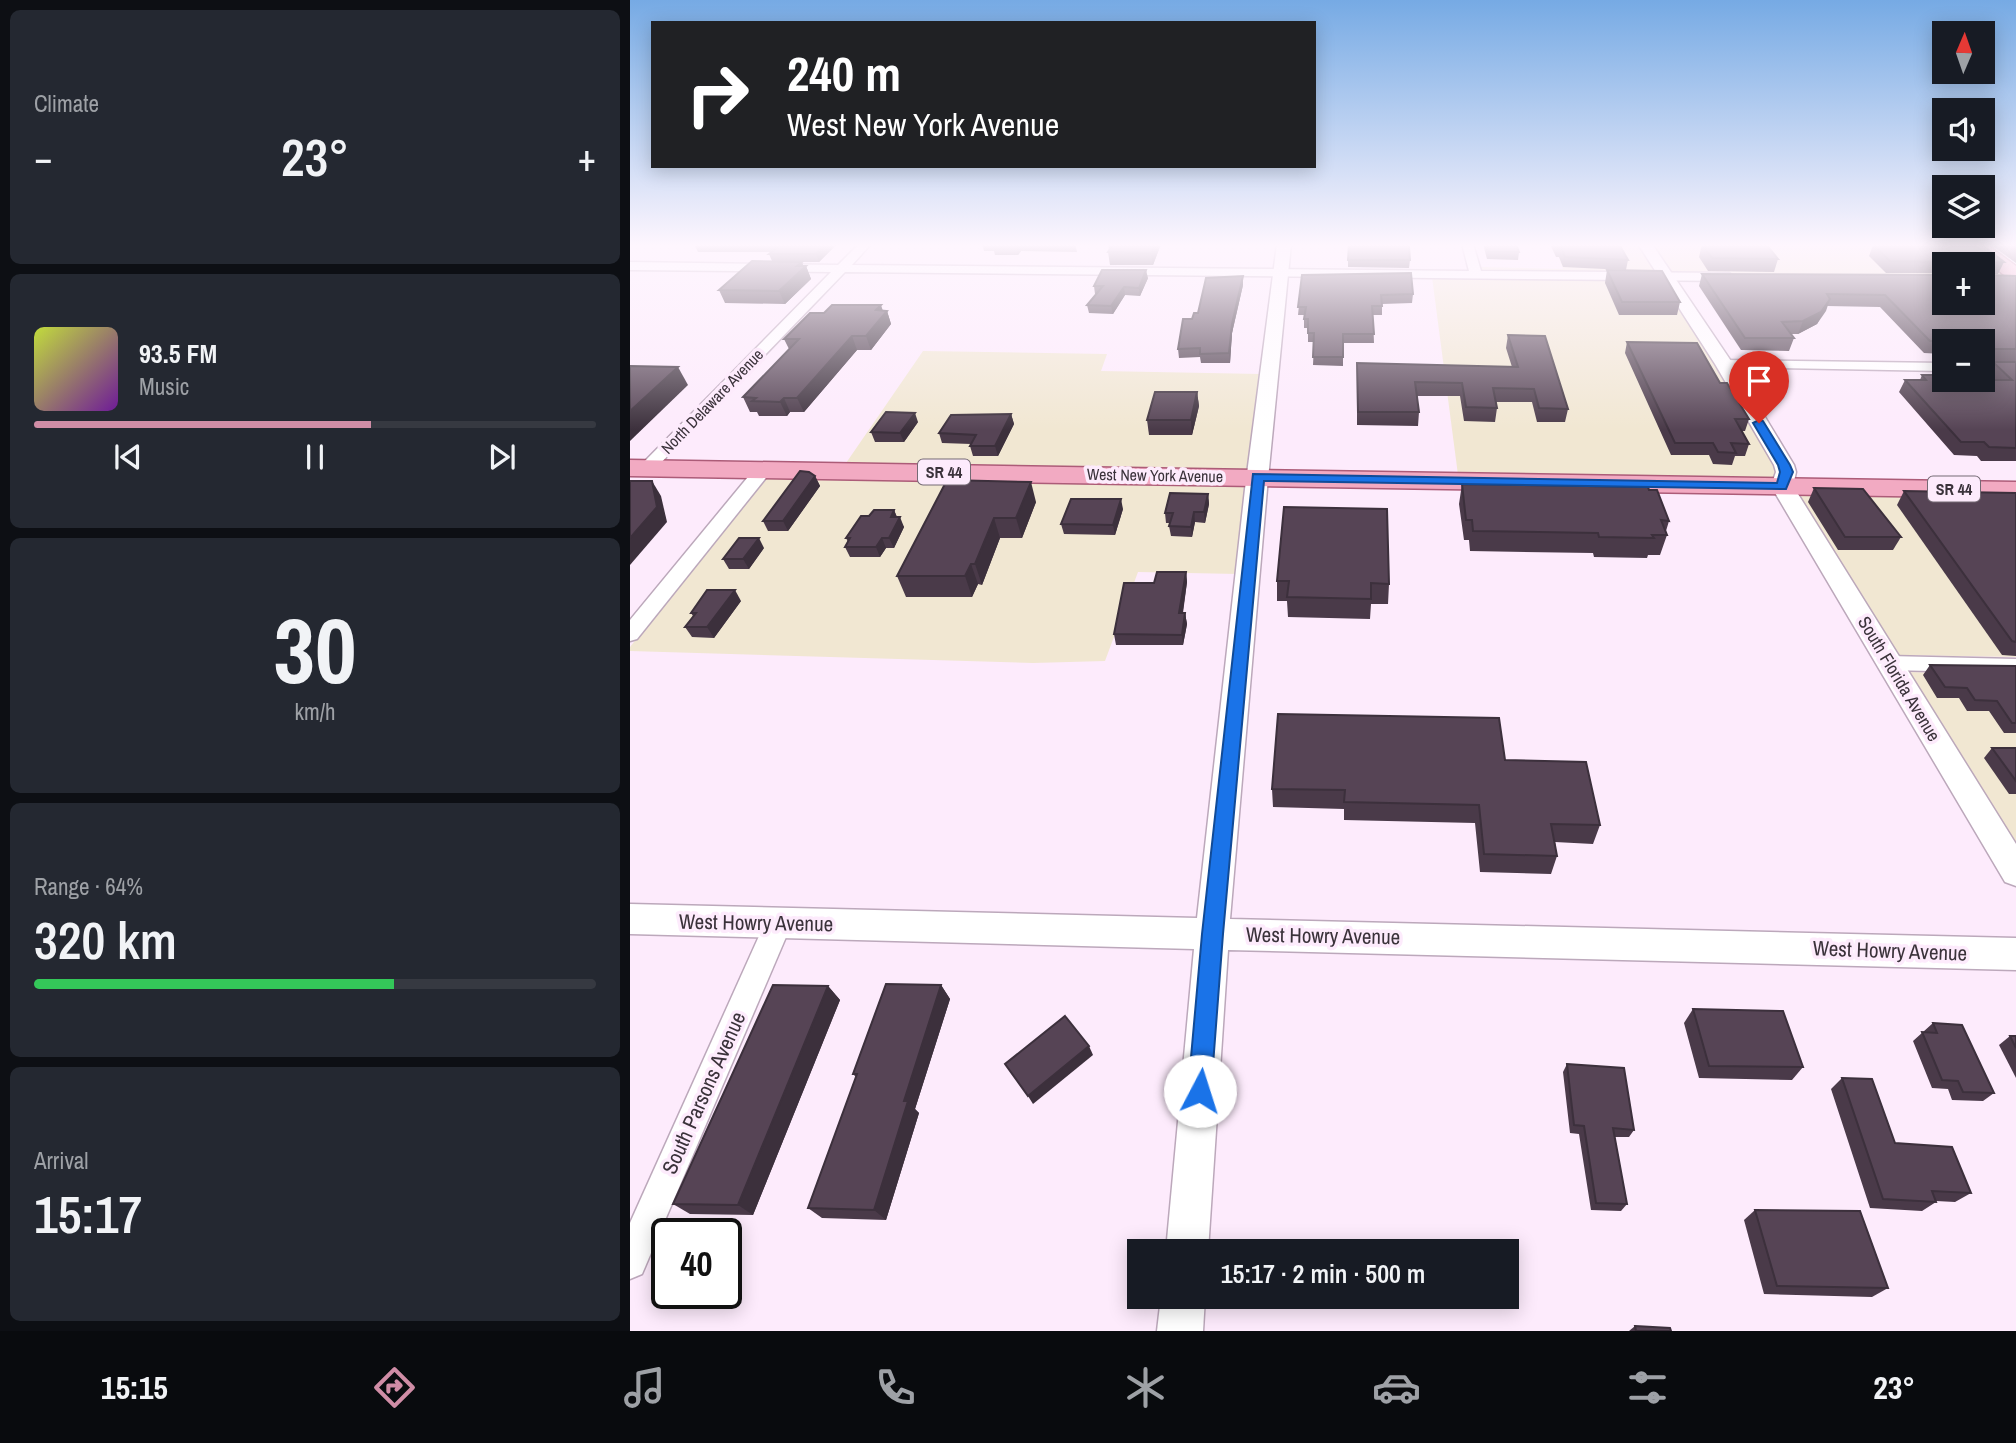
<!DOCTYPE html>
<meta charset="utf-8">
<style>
:root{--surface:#171b24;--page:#242831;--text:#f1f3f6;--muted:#9ea1a6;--line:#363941;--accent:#d08da6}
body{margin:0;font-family:"Archivo Narrow",sans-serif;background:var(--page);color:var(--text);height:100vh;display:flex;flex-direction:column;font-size:26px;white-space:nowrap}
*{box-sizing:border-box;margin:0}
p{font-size:23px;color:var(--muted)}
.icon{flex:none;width:38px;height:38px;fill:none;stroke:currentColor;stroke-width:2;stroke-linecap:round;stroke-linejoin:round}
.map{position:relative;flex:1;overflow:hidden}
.drawer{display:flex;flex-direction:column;gap:10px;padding:10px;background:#0d0f14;width:630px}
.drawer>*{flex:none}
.banner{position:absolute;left:21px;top:21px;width:665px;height:147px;border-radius:0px;box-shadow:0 4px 18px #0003;background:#202124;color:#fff;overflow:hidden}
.needle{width:46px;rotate:2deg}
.fabs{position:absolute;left:1302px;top:21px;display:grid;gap:14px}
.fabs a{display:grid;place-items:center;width:63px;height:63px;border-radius:0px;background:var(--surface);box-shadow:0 4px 18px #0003;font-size:35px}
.speed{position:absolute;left:21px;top:1218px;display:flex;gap:14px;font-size:35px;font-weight:700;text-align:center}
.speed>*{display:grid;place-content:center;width:91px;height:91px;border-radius:50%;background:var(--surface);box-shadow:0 4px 18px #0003;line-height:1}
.speed .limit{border:4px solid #111;border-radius:10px;background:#fff;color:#111}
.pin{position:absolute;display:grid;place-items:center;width:60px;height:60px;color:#fff;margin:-72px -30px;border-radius:50% 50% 50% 0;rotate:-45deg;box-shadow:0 0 7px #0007}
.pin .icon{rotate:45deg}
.me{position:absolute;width:77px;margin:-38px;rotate:5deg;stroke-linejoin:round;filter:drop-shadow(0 0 5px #0008)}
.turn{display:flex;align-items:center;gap:24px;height:147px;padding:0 21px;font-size:32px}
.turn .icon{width:91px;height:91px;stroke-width:2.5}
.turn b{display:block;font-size:49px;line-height:60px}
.big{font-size:52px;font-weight:600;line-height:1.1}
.drawer .card{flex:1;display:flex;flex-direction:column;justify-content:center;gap:10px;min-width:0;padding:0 24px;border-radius:10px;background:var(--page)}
.drawer .dial{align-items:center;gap:0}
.dial b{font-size:91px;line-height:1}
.song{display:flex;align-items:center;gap:21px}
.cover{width:84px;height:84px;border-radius:10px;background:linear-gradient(135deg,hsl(70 70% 55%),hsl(280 70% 35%))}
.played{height:7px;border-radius:4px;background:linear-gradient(90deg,var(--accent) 60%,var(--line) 60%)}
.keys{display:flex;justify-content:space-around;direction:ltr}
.heat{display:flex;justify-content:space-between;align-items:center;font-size:38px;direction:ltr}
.charge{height:10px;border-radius:5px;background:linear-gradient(90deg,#34c759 64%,var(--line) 0)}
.trip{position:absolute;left:497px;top:1239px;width:392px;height:70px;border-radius:0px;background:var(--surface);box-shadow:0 4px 18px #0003;font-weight:600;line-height:70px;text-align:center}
.dock{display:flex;height:112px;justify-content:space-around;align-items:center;background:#090b0e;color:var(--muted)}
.dock .icon{width:49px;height:49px}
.dock .active{color:var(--accent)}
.dock b{font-size:32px;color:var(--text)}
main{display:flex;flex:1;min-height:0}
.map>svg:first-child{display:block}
</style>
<main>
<section class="drawer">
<div class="card"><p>Climate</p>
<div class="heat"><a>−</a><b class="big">23°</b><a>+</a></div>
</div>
<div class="card">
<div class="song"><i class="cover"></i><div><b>93.5 FM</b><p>Music</p></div></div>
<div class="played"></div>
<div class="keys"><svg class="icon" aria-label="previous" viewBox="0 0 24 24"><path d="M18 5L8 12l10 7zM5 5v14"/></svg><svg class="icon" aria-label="pause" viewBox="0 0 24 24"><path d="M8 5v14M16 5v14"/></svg><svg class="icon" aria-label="next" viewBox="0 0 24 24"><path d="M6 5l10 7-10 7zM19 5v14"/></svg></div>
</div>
<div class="card dial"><b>30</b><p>km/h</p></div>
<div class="card"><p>Range · 64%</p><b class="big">320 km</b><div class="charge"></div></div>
<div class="card"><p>Arrival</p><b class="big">15:17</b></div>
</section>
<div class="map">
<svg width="1386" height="1331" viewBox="0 0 1386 1331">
<rect width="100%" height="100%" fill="#fdebfc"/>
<g fill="#f1e7d2">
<polygon points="924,244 1010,244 1030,274 851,271 850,267 933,269"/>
<polygon points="1021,244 1339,244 1383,278 1353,277 1353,264 1314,264 1314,277 1042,274"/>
<polygon points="802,277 1033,279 1087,364 1147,470 1143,481 828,475"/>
<polygon points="293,351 477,354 471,371 631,374 620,471 214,466"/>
<polygon points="137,475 618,482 608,574 508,572 475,661 403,663 0,651 0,647"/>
<polygon points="1164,492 1386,495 1386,657 1265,655"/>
<polygon points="1276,672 1386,674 1386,850"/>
</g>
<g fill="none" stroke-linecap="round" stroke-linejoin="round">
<defs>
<g id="minor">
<polygon points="229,244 241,244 222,265 839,271 832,244 843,244 851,271 1099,273 1105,277 1099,281 215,272 23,471 11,471 9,468 11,465 201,272 0,270 0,262 208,265"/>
<polygon points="1094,360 1314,363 1314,371 1089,367 1089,361"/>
<rect x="1353" y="364" width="33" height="8"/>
<polygon points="133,465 139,466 141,470 139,474 7,639 0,641 0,620 127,466"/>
<polygon points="1259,656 1386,659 1386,673 1259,670 1252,668 1249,663 1252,658"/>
<polygon points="149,911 159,914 162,923 12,1274 0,1279 0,1223 139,914"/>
</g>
<g id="tertiary">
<polygon points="647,244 661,244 637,489 600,919 1386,938 1386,970 598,950 578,1251 536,1251 564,949 0,934 0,904 567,918 615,489"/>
<polygon points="1008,244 1022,244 1103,364 1164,465 1166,472 1163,486 1386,844 1386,886 1375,882 1141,486 1146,472 1144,465 1085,364"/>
<polygon points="531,1297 575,1297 573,1331 527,1331"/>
</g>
<g id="primary">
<polygon points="1336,244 1356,244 1386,266 1386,281 1379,279"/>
<polygon points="0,460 1386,482 1386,498 0,476"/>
</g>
</defs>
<use href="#minor" stroke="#bca8bb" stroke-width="3"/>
<use href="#tertiary" stroke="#bca8bb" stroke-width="3"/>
<use href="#primary" stroke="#ac5c78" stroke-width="3"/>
<use href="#minor" fill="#fff" fill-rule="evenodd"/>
<use href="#tertiary" fill="#fff" fill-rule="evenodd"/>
<use href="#primary" fill="#f2aac2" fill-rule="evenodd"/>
</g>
<g fill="#4a3a49">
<polygon points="64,244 207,244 189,262 172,262 173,266 176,266 181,279 155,304 95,303 89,290 142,261 139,254 141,252 68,252"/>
<polygon points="352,244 445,244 447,252 391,251 388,255 365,255 364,251 354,251"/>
<polygon points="478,244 531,244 523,265 480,265 478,252 479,250"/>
<polygon points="853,244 886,244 889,252 888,260 857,259"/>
<polygon points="920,244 990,244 998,260 996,270 933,267 929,257 926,257"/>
<polygon points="1072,244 1136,244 1148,259 1144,272 1078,271 1069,257"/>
<polygon points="1255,244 1351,244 1374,262 1368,274 1358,274 1359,275 1386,276 1386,461 1351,461 1347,456 1324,455 1269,392 1275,380 1290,380 1292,375 1314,380 1362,380 1356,375 1363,362 1377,362 1354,361 1353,364 1353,341 1314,341 1314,354 1294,353 1250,307 1197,306 1187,324 1168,334 1161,334 1164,338 1159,351 1111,350 1069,286 1072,274 1314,275 1314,303 1353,264 1314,264 1314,274 1314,273 1256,273 1239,256 1243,245 1255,245"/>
<polygon points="1360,244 1386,244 1386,263"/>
<polygon points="718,260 780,260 779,268 718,267"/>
<polygon points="977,270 1050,302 1047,315 989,315 975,283"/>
<polygon points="672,275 783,294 782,303 752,304 752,315 743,315 744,343 713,343 713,366 683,365 684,342 678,342 678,328 674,328 674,315 668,315"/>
<polygon points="518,278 510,296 495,295 483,314 459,313 457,305 467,294 465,294 464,286"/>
<polygon points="613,285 602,333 600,363 571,363 570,357 549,358 548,349 568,313"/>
<polygon points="257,311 261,324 241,350 227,350 174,412 160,412 157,416 129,416 127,412 120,412 113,397 159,349 154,339 194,313"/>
<polygon points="878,335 938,409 935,422 907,422 902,402 866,402 867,408 865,422 834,421 830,396 787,396 789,412 788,426 727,425 727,363 882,367 876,348"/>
<polygon points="997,342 1090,383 1119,419 1115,431 1112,431 1119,444 1115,456 1105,456 1102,465 1083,464 1079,455 1041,455 995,353"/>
<polygon points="567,392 569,406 562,435 519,435 517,420"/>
<polygon points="381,414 384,424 368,456 343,456 340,446 341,444 312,443 309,433"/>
<polygon points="288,422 274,442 245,442 241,432"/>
<polygon points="185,476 190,486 158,531 138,531 133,521"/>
<polygon points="317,480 406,502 392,538 370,538 352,585 348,584 342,597 276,597 267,576"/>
<polygon points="832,484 1039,521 1036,531 1037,535 1030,555 1018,555 1017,558 964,557 963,553 840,551 839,540 834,540 829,504"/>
<polygon points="1184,488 1271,537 1263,550 1208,550 1178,502"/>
<polygon points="1274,491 1386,493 1386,656 1372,655 1267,505"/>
<polygon points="578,494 579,504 575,523 565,522 562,537 541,536 539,526 540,523 536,523 535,513"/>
<polygon points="493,509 485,535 434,534 431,524"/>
<polygon points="264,510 267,517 274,527 264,548 256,548 250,557 220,557 215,547 218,542 216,538 239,516"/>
<polygon points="134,548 119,569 99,569 93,559"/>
<polygon points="556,572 557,582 553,613 555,613 557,624 553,645 486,645 484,634 524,583"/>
<polygon points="647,581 759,584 758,604 741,604 740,619 658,617 657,601 647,601"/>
<polygon points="111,601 84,638 62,637 55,627 63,616 61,613"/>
<polygon points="1300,665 1386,666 1386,733 1374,733 1359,711 1337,711 1329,698 1307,698 1293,675"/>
<polygon points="1362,748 1386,748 1386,794 1379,794 1354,758"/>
<polygon points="875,760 970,825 963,844 925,842 927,856 921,874 850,872 845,823 714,820 714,809 643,807 642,789"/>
<polygon points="311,985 320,999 285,1109 289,1113 256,1220 192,1218 178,1208 226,1077 223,1074"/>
<polygon points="198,986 210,1000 123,1215 60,1214 43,1204"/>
<polygon points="1063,1009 1173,1067 1162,1080 1069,1078 1054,1023"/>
<polygon points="1303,1023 1364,1093 1353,1101 1322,1100 1318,1089 1302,1088 1283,1041"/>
<polygon points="1380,1036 1386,1036 1386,1078 1369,1045"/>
<polygon points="937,1064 1004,1130 999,1137 985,1137 997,1204 991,1211 961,1210 949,1134 940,1133 933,1072"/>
<polygon points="1212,1078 1265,1143 1341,1193 1325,1202 1306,1201 1306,1202 1292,1211 1240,1208 1201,1089"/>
<polygon points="1125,1210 1258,1288 1242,1297 1134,1294 1114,1220"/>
<polygon points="1005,1326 1041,1331 999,1331"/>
</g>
<g fill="#3c303c">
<polygon points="197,244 207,244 189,262 186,254"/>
<polygon points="385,244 389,244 391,251 388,255"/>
<polygon points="525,244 531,244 523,265 521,253"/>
<polygon points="172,262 174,268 176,266 181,279 155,304 149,291 167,266"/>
<polygon points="516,270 518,278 510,296 509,288"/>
<polygon points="613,276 613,285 602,333 600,363 599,353 602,324"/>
<polygon points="494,287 495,295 483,314 481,306"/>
<polygon points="1200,299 1196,311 1187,324 1168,334 1173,321"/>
<polygon points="251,305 254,314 257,311 261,324 241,350 236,336 246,310"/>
<polygon points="222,336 227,350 174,412 167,398"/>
<polygon points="48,367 58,385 0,441 0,411"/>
<polygon points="567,392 569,406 562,435 561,420"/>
<polygon points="154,398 160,412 157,416 150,402"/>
<polygon points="285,413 288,422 274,442 270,433"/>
<polygon points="381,414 384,424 368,456 365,446"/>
<polygon points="185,476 190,486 158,531 153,521"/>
<polygon points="22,481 31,496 37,522 0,565 0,538"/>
<polygon points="401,482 406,502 392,538 386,518"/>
<polygon points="578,494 579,504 575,523 574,512"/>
<polygon points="491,499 493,509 485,535 483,525"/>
<polygon points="264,510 268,520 270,517 274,527 264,548 259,538 261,517"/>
<polygon points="564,512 565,522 562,537 561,527"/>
<polygon points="364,518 370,538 352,585 345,564"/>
<polygon points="129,538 134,548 119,569 113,559"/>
<polygon points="252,538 256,548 250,557 246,547"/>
<polygon points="341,564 348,584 342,597 335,576"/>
<polygon points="556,572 557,582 551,624 549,613"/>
<polygon points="105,590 111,601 84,638 77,627"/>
<polygon points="555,613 557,624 553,645 552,635"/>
<polygon points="311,985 320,999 285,1109 289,1113 256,1220 244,1210 274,1101"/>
<polygon points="198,986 210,1000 123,1215 108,1205"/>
<polygon points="459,1046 463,1055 403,1104 398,1096"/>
</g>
<g fill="#564455" stroke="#3c303c" stroke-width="2">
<polygon points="64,244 197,244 186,254 139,254 150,245"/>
<polygon points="483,244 525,244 521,253 478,252"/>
<polygon points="719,244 779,246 780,260 718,260"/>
<polygon points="856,244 886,244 889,252 858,252"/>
<polygon points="926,244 989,244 998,260 935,257 931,247 927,247"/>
<polygon points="1072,244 1136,244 1148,259 1082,258"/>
<polygon points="1265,244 1351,244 1374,262 1357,263 1356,272 1359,275 1386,276 1386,349 1360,349 1357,356 1353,352 1353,341 1300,341 1255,295 1197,294 1200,299 1191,312 1173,321 1152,322 1164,338 1115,338 1072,274 1314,275 1314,303 1353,303 1353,264 1320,264 1319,262 1260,261 1243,245 1267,245"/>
<polygon points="122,261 172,262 167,266 176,266 149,291 89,290"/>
<polygon points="472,270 516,270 509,288 494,287 481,306 457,305 473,286 464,286"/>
<polygon points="977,270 1032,271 1050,302 992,302"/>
<polygon points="781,273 783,294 751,295 752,306 742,306 744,334 713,334 713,357 683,357 684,333 678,333 678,319 674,319 676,307 668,307 672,275"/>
<polygon points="613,276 602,324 599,353 570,354 570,348 548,349 553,319 562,319 564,313 568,313 576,278"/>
<polygon points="202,305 251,305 246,310 257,311 236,336 222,336 167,398 154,398 150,402 122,401 126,398 113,397 169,339 154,339 180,313 194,313"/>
<polygon points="878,335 915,336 938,409 909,408 904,389 863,388 867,408 836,407 832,383 785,382 789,412 728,412 727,363 888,367"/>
<polygon points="997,342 1067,343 1090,383 1097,383 1119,419 1105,419 1119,444 1101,443 1106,453 1088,452 1083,443 1045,443"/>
<polygon points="1363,362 1386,362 1386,448 1359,447 1354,442 1331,442 1275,380 1296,380 1292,375 1314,375 1314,380 1382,380"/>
<polygon points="0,366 48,367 0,411"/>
<polygon points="525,392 567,392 561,420 517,420"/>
<polygon points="256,412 285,413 270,433 241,432"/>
<polygon points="381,414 365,446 340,446 346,435 309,433 321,415"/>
<polygon points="170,471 179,472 185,476 153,521 133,521"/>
<polygon points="317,480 401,482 386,518 364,518 345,564 341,564 335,576 267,576"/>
<polygon points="0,481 22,481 27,507 0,538"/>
<polygon points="832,484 1018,487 1019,490 1027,490 1039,521 1031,520 1037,535 1022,535 1024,538 969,537 968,533 843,531 842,520 836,520"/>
<polygon points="1184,488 1233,489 1271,537 1215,537"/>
<polygon points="1274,491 1386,493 1386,642 1382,641"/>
<polygon points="540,493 578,494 574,512 564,512 561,527 539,526 543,513 535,513"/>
<polygon points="441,499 491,499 483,525 431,524"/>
<polygon points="654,507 757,509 759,584 741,583 741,599 657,597 659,581 647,581"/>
<polygon points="244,510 264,510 261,517 270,517 259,538 252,538 246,547 215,547 220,538 216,538 231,516 239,516"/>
<polygon points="109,538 129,538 113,559 93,559"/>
<polygon points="527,572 556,572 549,613 555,613 552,635 484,634 494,583 524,583"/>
<polygon points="77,590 105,590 77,627 55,627 66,613 61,613"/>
<polygon points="1300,665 1386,666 1386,723 1382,723 1367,701 1345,700 1337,688 1315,687"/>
<polygon points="648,714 869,718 875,760 956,762 970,825 921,824 927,856 854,854 849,805 714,802 715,790 642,789"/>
<polygon points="1362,748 1386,748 1386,781"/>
<polygon points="256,984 311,985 274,1101 278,1101 244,1210 178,1208 227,1074 223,1074"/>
<polygon points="143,985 198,986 108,1205 43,1204"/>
<polygon points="1063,1009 1153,1011 1173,1067 1079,1066"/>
<polygon points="435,1016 459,1046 398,1096 375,1064"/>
<polygon points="1303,1023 1332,1025 1364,1093 1333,1092 1328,1081 1312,1080 1292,1032 1307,1033"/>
<polygon points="1380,1036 1386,1036 1386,1048"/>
<polygon points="937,1064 994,1068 1004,1130 983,1128 997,1204 966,1203 954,1126 944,1125"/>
<polygon points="1212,1078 1242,1079 1265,1143 1322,1147 1341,1193 1302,1191 1306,1202 1253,1199"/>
<polygon points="1125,1210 1230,1211 1258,1288 1147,1286"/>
<polygon points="1005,1326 1040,1328 1041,1331 1006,1331"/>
</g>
<linearGradient id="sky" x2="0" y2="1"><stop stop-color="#76aae4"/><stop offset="0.57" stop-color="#fef6fe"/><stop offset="1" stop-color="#fef6fe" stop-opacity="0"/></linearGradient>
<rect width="1386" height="430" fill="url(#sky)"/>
<polygon fill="#1a73e8" stroke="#114b97" stroke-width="2" points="1129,420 1133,421 1160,465 1163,472 1156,489 634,481 593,934 581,1091 578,1099 570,1102 562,1099 558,1091 572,934 623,474 1147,483 1150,472 1148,465 1123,423"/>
<g text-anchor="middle" stroke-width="7" stroke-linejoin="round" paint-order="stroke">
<g font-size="16" fill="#3a323a" stroke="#fdebfc">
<text transform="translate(82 401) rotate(-46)" y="6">North Delaware Avenue</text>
<text transform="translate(525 475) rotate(1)" y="6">West New York Avenue</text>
</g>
<g fill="#fdebfc" stroke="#746a74" stroke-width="2">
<rect x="288" y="459.5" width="52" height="25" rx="5"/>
<rect x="1298" y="476.5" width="52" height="25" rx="5"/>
</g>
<g font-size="16" font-weight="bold" fill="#3a323a">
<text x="314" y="478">SR 44</text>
<text x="1324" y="495">SR 44</text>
</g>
<g font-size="18" fill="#3a323a" stroke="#fdebfc">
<text transform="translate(1269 679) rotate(59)" y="6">South Florida Avenue</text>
</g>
<g font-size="21" fill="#3a323a" stroke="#fdebfc">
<text transform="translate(126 923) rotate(1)" y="7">West Howry Avenue</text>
<text transform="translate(693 936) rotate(1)" y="7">West Howry Avenue</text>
<text transform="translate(1260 951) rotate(2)" y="7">West Howry Avenue</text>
<text transform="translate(74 1093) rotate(-66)" y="7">South Parsons Avenue</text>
</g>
</g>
</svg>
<div class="fabs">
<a><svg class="needle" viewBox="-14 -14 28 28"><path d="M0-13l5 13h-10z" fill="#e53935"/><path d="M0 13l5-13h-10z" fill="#9ea1a6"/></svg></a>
<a><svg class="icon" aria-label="sound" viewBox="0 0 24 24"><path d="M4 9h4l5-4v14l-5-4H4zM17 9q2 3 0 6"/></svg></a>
<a><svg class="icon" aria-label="layers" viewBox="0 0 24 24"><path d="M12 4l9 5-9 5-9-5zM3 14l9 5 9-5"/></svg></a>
<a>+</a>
<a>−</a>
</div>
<div class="speed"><div class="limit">40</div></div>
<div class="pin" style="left:1129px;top:423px;background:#d93025"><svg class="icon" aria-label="arrive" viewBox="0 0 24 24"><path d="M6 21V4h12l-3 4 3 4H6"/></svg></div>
<svg class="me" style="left:570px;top:1091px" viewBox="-20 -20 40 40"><circle r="19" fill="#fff"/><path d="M0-13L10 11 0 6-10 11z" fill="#1a73e8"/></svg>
<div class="trip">15:17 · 2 min · 500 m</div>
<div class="banner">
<div class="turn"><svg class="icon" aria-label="right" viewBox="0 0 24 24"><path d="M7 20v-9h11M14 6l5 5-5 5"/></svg><div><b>240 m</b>West New York Avenue</div></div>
</div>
</div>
</main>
<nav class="dock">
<b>15:15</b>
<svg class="icon active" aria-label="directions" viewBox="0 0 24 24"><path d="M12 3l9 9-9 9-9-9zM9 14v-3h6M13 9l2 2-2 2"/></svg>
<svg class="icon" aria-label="music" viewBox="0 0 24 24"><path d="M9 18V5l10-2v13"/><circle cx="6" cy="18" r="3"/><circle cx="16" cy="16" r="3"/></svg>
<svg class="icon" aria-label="phone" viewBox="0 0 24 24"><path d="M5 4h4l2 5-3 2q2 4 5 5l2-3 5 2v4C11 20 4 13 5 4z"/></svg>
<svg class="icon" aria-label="climate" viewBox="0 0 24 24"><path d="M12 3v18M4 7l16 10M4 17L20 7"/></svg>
<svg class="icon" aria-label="car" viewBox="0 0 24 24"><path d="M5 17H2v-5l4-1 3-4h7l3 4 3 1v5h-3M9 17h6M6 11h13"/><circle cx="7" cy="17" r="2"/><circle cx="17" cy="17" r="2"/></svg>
<svg class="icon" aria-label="filters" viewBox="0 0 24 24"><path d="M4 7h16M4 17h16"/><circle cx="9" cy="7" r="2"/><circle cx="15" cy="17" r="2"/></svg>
<b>23°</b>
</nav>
